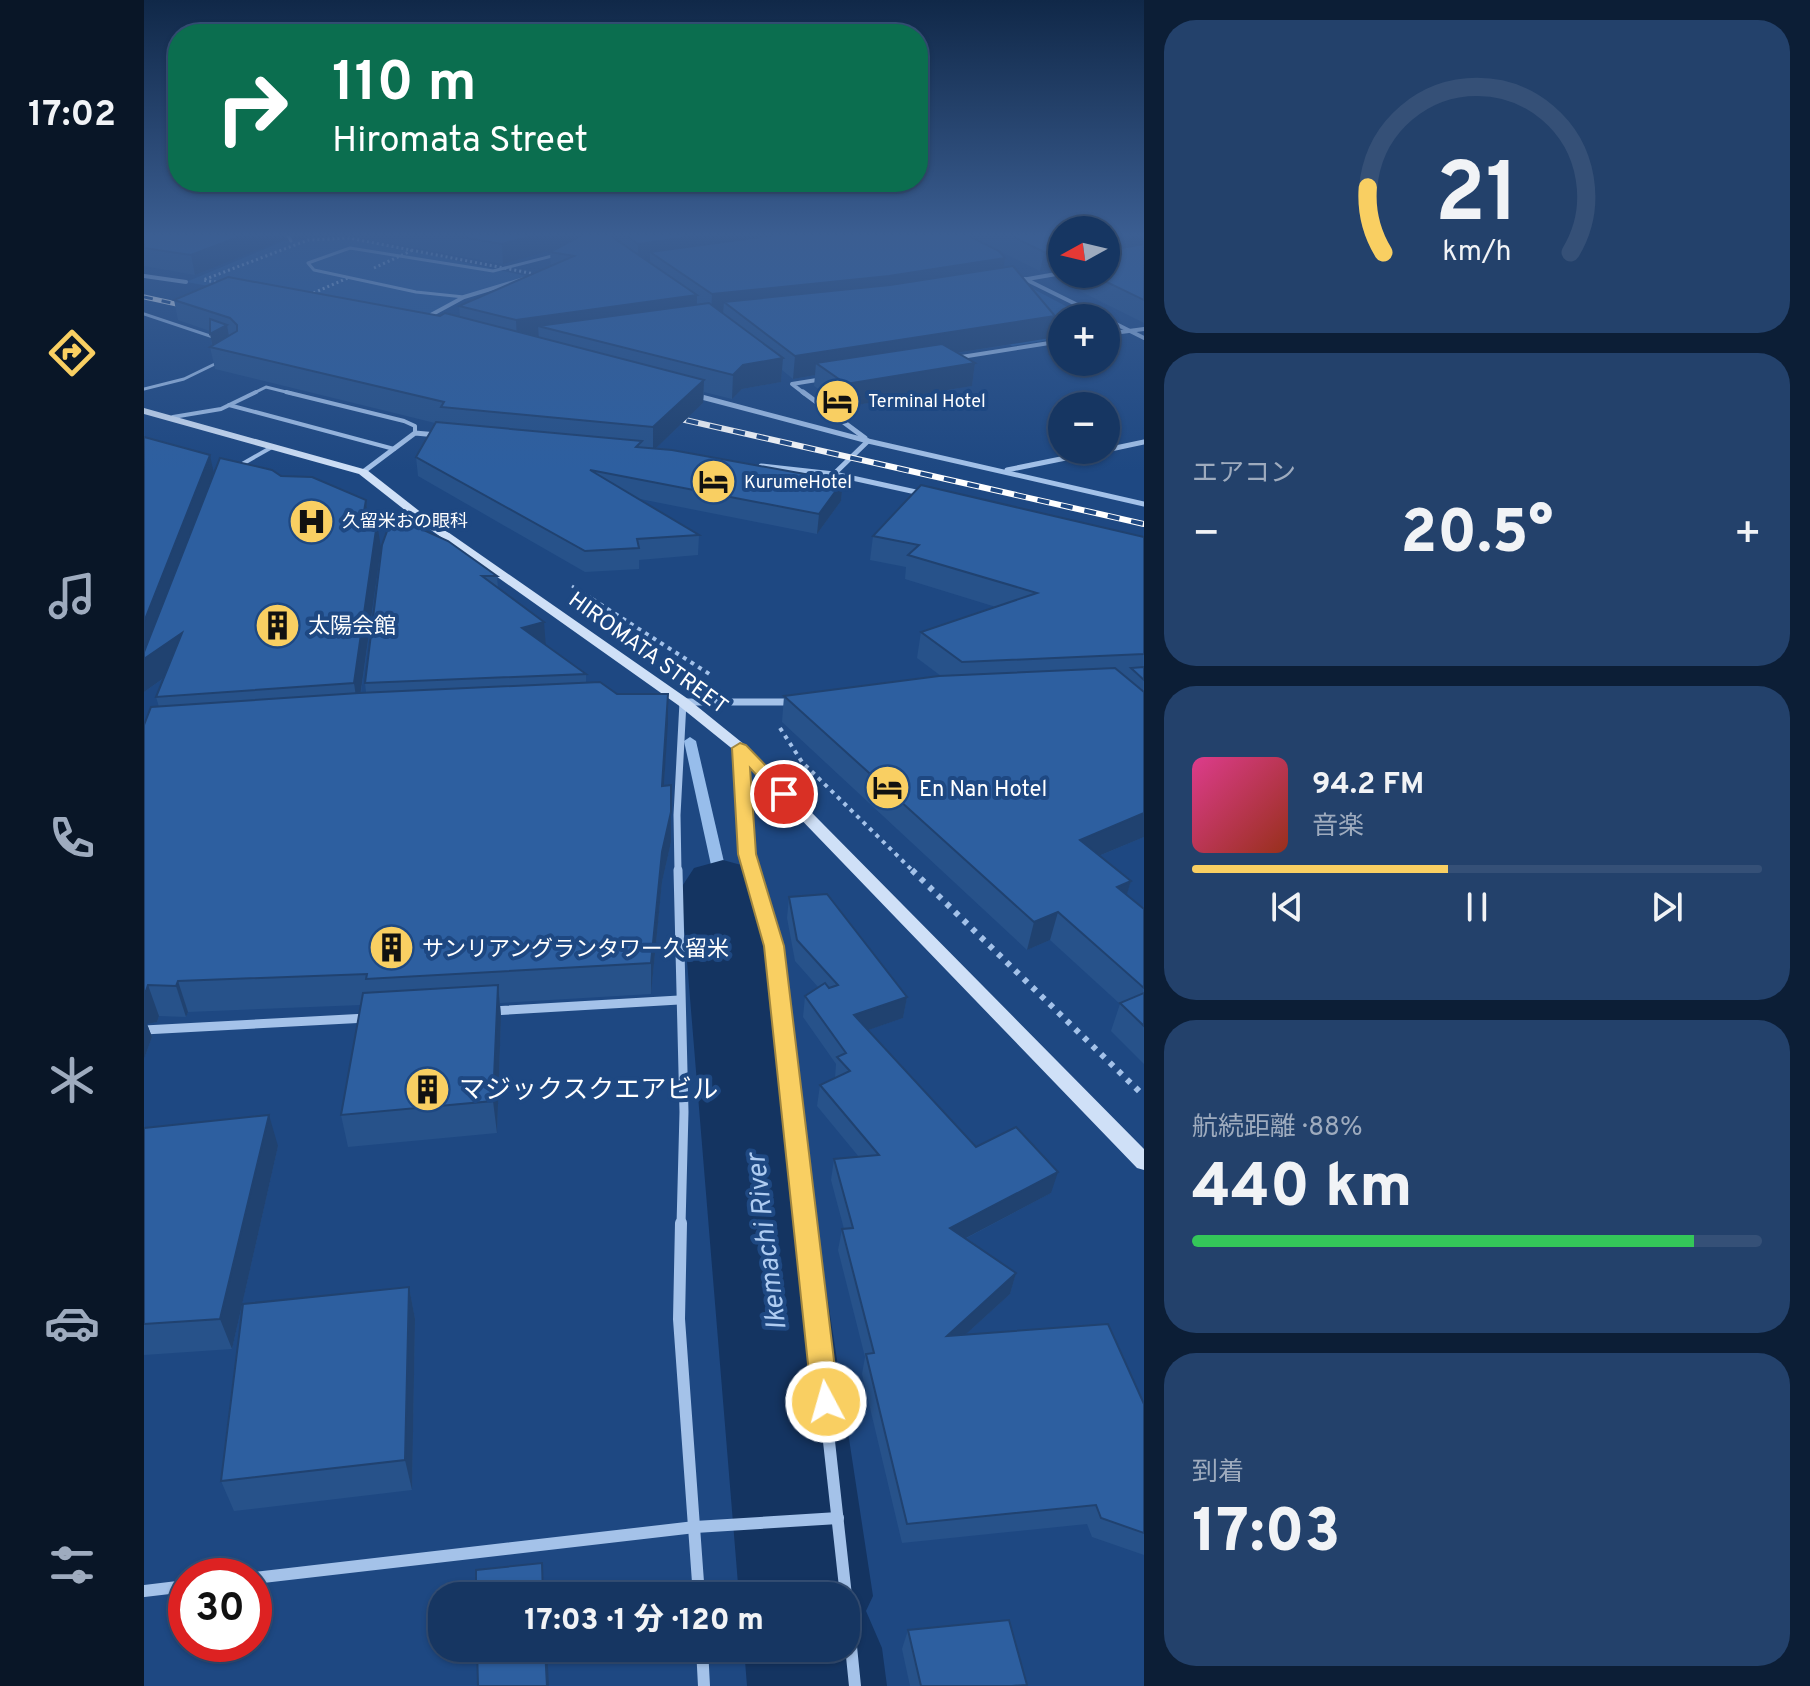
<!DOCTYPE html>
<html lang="ja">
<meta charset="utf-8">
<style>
:root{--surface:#163662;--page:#23416b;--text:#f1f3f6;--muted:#9eabbe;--line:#355077;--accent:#f9cf62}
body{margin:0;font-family:Overpass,"Noto Sans JP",sans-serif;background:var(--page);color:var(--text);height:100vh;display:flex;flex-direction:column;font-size:30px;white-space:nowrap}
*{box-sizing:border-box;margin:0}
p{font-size:26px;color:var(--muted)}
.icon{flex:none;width:44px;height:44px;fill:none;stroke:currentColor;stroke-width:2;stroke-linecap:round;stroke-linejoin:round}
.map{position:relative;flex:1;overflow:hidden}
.panel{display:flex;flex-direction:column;gap:20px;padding:20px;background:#0c1e36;width:666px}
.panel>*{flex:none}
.guide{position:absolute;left:24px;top:24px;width:760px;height:168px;border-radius:32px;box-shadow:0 2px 6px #0004,0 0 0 2px var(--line);background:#0b6e4f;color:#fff;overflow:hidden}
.needle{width:52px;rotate:262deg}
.fabs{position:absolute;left:904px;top:216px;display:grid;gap:16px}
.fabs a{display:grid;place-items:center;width:72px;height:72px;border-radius:50%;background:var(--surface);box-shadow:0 2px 6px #0004,0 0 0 2px var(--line);font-size:40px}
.speed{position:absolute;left:24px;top:1558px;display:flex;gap:16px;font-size:40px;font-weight:700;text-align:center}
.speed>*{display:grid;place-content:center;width:104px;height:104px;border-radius:50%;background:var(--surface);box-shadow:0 2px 6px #0004,0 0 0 2px var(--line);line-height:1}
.speed .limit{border:12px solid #d22;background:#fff;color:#111}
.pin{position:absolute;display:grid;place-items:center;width:68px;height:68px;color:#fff;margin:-34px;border:4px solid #fff;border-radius:50%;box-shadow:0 2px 8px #0007}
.me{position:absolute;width:88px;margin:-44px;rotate:354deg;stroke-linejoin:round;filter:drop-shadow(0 0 6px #0008)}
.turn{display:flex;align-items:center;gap:28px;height:168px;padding:0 32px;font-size:36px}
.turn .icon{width:104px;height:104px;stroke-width:2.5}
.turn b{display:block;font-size:56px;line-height:68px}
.big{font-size:60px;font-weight:800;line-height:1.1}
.panel .tile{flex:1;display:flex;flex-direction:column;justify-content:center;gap:12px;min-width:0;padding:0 28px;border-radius:32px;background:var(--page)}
.panel .dial{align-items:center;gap:0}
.dial svg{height:208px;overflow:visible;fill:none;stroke:var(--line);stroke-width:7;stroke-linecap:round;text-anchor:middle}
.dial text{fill:var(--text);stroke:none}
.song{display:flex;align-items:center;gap:24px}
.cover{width:96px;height:96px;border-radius:12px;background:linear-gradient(135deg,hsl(330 70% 55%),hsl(10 70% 35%))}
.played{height:8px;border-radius:4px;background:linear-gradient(90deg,var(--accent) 45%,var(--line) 45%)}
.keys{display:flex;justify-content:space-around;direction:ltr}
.heat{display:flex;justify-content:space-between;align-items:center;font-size:44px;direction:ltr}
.charge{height:12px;border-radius:6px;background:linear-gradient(90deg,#34c759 88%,var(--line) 0)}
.trip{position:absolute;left:284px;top:1582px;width:432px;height:80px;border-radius:32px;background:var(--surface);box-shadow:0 2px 6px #0004,0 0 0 2px var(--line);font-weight:800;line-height:80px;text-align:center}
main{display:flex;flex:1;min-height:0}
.tabs{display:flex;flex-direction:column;width:144px;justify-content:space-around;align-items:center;background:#091627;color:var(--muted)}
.tabs .icon{width:56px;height:56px}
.tabs .current{color:var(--accent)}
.tabs b{font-size:36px;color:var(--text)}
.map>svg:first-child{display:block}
</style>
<main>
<nav class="tabs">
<b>17:02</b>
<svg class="icon current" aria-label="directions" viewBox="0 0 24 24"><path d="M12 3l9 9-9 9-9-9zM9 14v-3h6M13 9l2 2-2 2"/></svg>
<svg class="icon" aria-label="music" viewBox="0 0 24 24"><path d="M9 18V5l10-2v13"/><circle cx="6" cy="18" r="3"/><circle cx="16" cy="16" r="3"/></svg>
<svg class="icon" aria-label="phone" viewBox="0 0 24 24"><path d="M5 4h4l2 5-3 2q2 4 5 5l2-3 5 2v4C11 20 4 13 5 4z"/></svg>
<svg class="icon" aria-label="climate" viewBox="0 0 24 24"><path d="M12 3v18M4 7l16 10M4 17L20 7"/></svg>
<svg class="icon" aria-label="car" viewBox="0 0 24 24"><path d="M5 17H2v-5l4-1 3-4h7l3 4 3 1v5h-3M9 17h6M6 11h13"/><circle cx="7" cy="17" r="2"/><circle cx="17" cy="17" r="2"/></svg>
<svg class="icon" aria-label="filters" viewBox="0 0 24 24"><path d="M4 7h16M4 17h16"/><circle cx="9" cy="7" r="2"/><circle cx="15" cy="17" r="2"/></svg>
</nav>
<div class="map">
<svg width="1000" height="1686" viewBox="0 0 1000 1686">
<rect width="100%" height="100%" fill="#1e4882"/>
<g fill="#275a9b">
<polygon points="209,238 387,277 320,297 285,316 287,325 42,282 140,241"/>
<polygon points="882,285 944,318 918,318 918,338 868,346 788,299"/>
</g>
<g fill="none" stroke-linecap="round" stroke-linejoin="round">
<polygon fill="#97bdeb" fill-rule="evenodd" points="546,737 552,741 586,888 579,893 572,888 540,741"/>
<polygon fill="#143461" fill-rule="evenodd" points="579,860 608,868 621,888 729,1596 722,1611 738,1648 743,1686 603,1686 600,1648 702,1648 702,1596 595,1596 537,888 550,868"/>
<polyline stroke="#a4c2e9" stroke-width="3" stroke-dasharray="2 3" stroke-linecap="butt" points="428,586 452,601"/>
<g stroke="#a4c2e9" stroke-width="4" stroke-dasharray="4 5" stroke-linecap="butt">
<polyline points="448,599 567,675"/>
<polyline points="636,728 658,762 770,872"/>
</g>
<polyline stroke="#a4c2e9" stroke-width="6" stroke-dasharray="5 7" stroke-linecap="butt" points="768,870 1000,1096"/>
<g stroke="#a4c2e9" stroke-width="3">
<polyline points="143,234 147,241"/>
<polyline points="320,297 272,292 170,270 164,263 206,248 349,271 412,255"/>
<polyline points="0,314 72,338"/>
<polyline points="0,389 40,379 77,361"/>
<polyline points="108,394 122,387 150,394"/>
</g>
<g stroke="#a4c2e9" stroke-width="4">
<polyline points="142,392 260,421 271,426 271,433"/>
<polyline points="85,405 250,449"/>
<polyline points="29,417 77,409 112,392"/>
<polyline points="93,467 128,447"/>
</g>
<g stroke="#a4c2e9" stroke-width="4">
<polyline points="0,276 42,282"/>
<polyline points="881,279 960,318"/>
<polyline points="872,281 918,273"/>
<polyline points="962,319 1000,338"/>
<polyline points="286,320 285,316 320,297 380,279"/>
<polyline points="962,334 1000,329"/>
<polyline points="811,358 918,341"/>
<polyline points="661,394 648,384 679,379"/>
</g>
<g stroke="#a4c2e9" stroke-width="5">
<polyline points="659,392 721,438"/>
<polyline points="550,395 724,441 1000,504"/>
<polyline points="962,450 1000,442"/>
<polyline points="617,466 690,474 781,494"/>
<polyline points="863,470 961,450"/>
<polyline points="219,472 271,433 293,435"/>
<polyline points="690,474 724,441"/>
</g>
<g stroke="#a4c2e9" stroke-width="7">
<polyline points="596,749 603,854 608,872"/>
<polyline points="534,872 533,815 539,702 647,702"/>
</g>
<g stroke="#a4c2e9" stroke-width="9">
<polyline points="534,870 540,1112 537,1225"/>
<polyline points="608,870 630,946 661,1225"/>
<polyline points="348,1011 535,1000"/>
<polyline points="0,1030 223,1018"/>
</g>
<g stroke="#a4c2e9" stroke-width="12">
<polyline points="537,1223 535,1319 555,1596"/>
<polyline points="661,1223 702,1596"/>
<polyline points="110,1578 551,1527 694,1518"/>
<polyline points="0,1591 42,1586"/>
<polyline points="702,1597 711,1686"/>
<polyline points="558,1648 560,1686"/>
</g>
<polygon fill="#cfe0f7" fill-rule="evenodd" points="0,408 223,470 288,521 544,699 601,745 1000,1149 1000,1170 993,1168 591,751 534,705 280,525 215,474 0,414"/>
<defs>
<polyline id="rail-far1" points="0,297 51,308"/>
<polyline id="rail" points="519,415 1000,524"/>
</defs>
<use href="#rail-far1" stroke="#fff" stroke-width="5"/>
<use href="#rail" stroke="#fff" stroke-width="6"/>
<use href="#rail-far1" stroke="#1e4882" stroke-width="3" stroke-dasharray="9" stroke-linecap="butt"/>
<use href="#rail" stroke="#1e4882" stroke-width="4" stroke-dasharray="12" stroke-linecap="butt"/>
<g stroke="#a4c2e9" stroke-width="3" stroke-dasharray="2 3" stroke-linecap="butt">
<polyline points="230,268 269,250"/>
<polyline points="77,283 59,280 164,240 205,238 396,275"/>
<polyline points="165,295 206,277"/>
</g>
</g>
<g fill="#27528a">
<polygon points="0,234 141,239 51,275 0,266"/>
<polygon points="196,234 464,234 466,235 466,234 918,234 918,274 962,274 1000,234 1000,323 912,279 914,269 896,271 855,251 860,267 911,316 906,338 813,353 831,363 828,386 700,407 670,386 671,375 649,379 638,370 637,382 598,389 588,399 560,392 559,403 511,449 699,481 697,501 673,534 496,499 555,535 554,555 495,560 495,569 441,572 274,476 272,457 291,423 71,369 66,347 68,346 66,331 34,320 30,300 316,317 315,306 407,266 406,252 410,249 359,264"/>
<polygon points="0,437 70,473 137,476 222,500 225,523 237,548 217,693 222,692 221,683 238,545 353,576 354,588 402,645 442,674 442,683 473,694 524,694 520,786 527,842 518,882 507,994 356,1003 357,1017 353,1133 204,1147 197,1115 217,1005 44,1012 42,1017 15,1016 13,1022 3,1024 8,1037 0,1059 0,725 15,707 12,697 20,678 0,692"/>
<polygon points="729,536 1000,537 1000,837 955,856 987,881 982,895 1000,909 1000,1064 967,1031 976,1004 906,940 883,950 638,722 640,696 797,676 773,658 777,632 852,607 761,579 762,567 726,560"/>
<polygon points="645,897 763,997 759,1018 724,1030 832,1147 907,1193 821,1239 872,1273 866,1294 821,1335 1000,1404 1000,1555 948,1537 943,1524 758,1543 718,1374 721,1357 694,1250 698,1229 700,1229 687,1180 690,1159 715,1157 673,1106 676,1085 691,1078 692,1064 659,1017 661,996 674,987 651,961 643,918"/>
<polygon points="0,1128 134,1146 88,1349 0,1355"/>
<polygon points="265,1287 271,1319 268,1490 90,1511 77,1481"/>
<polygon points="764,1630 883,1685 882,1686 766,1686 758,1649"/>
</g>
<g fill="#204270">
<polygon points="102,234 140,234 141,239 51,275 47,255"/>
<polygon points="150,234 191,234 151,238"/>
<polygon points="395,234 444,234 444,240 359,264 358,244"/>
<polygon points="565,234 701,234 506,252 506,261 494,263 494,244"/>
<polygon points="1000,234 1000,248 962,259 962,244 965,240"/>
<polygon points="918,250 918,261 916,259 914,269 896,271 900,252"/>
<polygon points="861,258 858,278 580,302 579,314 567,315 568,294"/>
<polygon points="553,295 553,317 394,326 395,340 373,343 372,320"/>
<polygon points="911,316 906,338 686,373 672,363 671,375 649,379 651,356"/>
<polygon points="83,325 87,348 69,348 66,334"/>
<polygon points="639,358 637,382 598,389 588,399 589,375 599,365"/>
<polygon points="831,363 828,386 700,407 702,384"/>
<polygon points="560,380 559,403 509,451 509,427"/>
<polygon points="66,455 71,479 38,633 45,660 0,692 0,622"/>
<polygon points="699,481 697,501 673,534 675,514"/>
<polygon points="222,500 225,525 218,523"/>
<polygon points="233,523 237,548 214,711 210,683"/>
<polygon points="400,622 402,648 378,628"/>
<polygon points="524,694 524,723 518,815 518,786"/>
<polygon points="527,812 527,842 518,882 507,994 507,963 518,852"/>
<polygon points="1000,813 1000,837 928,867 936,840"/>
<polygon points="987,881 978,909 973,887"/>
<polygon points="914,912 906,940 883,950 890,922"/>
<polygon points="34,981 44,1012 42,1017 32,986"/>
<polygon points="4,985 15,1016 13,1022 3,1024 8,1037 0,1059 0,991"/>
<polygon points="354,985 357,1017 353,1133 349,1101"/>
<polygon points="763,997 759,1018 707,1036 710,1015"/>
<polygon points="125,1115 134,1146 88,1349 76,1319"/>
<polygon points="914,1172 907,1193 801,1249 806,1228"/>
<polygon points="872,1273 866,1294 798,1356 803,1336"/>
<polygon points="265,1287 271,1319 268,1490 261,1460"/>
<polygon points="401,1648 403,1648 405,1686 403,1686"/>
</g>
<g fill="#2d5fa0" stroke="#204270" stroke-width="2">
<polygon points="0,234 102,234 47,255 0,248"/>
<polygon points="300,234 395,234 358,244"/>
<polygon points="440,234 464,234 553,295 372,320 315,306 430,256 406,252"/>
<polygon points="480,234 565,234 494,244"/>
<polygon points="638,234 821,234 855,251 861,258 745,276 568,294 506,252"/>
<polygon points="863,234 918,234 918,250 900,252"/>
<polygon points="962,234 997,234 965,240 962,244"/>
<polygon points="1000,244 1000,300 946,274 962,274 962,246 967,250"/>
<polygon points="869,266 911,316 651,356 580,302 746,285"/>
<polygon points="84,277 296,316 301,313 560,380 509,427 297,407 300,402 66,347 93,331 93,325 86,318 30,300"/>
<polygon points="565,303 639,358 599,365 589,375 394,326"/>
<polygon points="66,319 83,325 66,334"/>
<polygon points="798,344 831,363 702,384 672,363"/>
<polygon points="292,422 498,441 492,447 528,450 699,481 675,514 446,470 555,535 493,539 495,548 441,551 272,457"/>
<polygon points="0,437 66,455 0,622"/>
<polygon points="76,458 128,470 137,476 168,477 222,500 218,523 233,523 210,683 12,697 38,633 0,659 0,652"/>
<polygon points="777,485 1000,537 1000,654 818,662 777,632 893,593 764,555 775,545 729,536"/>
<polygon points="262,522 304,541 353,576 338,576 400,622 378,628 442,674 221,683 238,545 246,523"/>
<polygon points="1000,667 1000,680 987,668"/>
<polygon points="971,668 1000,692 1000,813 936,840 987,881 973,887 1000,909 1000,988 914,912 890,922 640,696 795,676"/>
<polygon points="456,682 473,694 524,694 518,786 527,785 527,812 518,852 507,963 222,979 223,974 34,981 32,986 4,985 2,991 0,991 0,725 7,707 215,693"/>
<polygon points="683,894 763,997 710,1015 832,1147 872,1127 914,1172 806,1228 872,1273 803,1336 964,1324 1000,1404 1000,1533 957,1518 952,1505 763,1524 722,1354 730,1353 698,1229 709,1228 690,1159 735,1155 676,1085 706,1071 693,1057 702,1053 661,996 681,983 685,988 694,985 653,940 645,897"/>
<polygon points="354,985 349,1101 197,1115 219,993"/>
<polygon points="1000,993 1000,1026 976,1003"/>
<polygon points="125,1115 76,1319 0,1324 0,1128"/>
<polygon points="265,1287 261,1460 77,1481 99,1304"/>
<polygon points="398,1563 399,1596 332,1596 332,1570"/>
<polygon points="865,1620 883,1685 868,1686 777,1686 764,1630"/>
<polygon points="333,1648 401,1648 403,1686 334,1686"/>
</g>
<linearGradient id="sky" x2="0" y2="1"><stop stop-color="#102848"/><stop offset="0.5" stop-color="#3b5e92"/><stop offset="1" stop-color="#3b5e92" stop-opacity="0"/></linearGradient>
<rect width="1000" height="470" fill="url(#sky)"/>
<polygon fill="#f9cf62" stroke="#a28740" stroke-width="2" points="596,743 602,745 649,794 640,800 634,798 606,768 612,854 640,946 695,1402 691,1411 682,1415 672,1411 668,1402 620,946 594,854 588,748"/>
<defs>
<symbol id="hotel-disc" viewBox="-11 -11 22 22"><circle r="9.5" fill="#f9cf62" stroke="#1e4882"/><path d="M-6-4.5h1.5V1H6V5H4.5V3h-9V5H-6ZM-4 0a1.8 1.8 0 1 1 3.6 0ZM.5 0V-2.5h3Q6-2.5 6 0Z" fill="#111"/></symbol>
<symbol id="hospital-disc" viewBox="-11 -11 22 22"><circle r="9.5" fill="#f9cf62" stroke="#1e4882"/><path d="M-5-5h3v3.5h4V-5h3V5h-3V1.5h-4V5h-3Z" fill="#111"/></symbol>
<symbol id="building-disc" viewBox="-11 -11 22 22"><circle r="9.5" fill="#f9cf62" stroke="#1e4882"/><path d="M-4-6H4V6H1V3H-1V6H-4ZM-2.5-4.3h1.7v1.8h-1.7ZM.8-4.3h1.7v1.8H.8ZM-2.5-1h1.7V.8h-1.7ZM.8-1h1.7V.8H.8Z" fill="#111"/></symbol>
</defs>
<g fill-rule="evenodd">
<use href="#hotel-disc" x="668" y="376" width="51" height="51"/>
<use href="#hotel-disc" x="544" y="456" width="51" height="51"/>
<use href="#hospital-disc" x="142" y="496" width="51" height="51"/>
<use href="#building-disc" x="108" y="600" width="51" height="51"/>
<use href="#hotel-disc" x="718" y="762" width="51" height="51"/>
<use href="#building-disc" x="222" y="922" width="51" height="51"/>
<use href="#building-disc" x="258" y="1064" width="51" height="51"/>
</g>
<g text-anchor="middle" stroke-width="8" stroke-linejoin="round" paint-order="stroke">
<g font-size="18" fill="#fff" stroke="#1e4882" text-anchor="start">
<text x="724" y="407">Terminal Hotel</text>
<text x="600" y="488">KurumeHotel</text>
<text x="198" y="527">久留米おの眼科</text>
</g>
<g font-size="22" fill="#fff" stroke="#1e4882" text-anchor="start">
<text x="164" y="633">太陽会館</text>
<text x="775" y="796">En Nan Hotel</text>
<text x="278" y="956">サンリアングランタワー久留米</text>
</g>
<g font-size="22" fill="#fff" stroke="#1e4882">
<text transform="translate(505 652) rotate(36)" y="8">HIROMATA STREET</text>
</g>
<g font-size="26" fill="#fff" stroke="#1e4882" text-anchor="start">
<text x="315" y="1098">マジックスクエアビル</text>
</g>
<g font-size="28" font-style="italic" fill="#afccf1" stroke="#1e4882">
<text transform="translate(621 1242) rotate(-97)" y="10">Ikemachi River</text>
</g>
</g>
</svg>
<div class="fabs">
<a><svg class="needle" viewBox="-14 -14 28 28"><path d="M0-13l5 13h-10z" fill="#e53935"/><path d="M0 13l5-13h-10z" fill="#9eabbe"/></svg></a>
<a>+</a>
<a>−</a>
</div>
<div class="speed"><div class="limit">30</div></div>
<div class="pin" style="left:640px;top:794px;background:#d93025"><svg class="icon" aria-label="arrive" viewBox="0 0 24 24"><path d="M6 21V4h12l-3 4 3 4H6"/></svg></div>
<svg class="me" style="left:682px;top:1402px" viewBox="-20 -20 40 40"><circle r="17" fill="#f9cf62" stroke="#fff" stroke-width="3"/><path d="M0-11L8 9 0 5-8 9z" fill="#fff"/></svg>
<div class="trip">17:03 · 1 分 · 120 m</div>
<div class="guide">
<div class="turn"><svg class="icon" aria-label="right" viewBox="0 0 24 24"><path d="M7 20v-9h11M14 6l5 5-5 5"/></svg><div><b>110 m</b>Hiromata Street</div></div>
</div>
</div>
<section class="panel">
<div class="tile dial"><svg viewBox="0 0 100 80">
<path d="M14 69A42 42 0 1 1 86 69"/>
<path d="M14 69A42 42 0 0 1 8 44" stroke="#f9cf62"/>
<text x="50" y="56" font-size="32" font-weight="700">21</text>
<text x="50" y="72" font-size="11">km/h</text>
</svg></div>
<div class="tile"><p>エアコン</p>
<div class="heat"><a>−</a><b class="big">20.5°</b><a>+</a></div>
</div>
<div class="tile">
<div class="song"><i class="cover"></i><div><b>94.2 FM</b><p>音楽</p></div></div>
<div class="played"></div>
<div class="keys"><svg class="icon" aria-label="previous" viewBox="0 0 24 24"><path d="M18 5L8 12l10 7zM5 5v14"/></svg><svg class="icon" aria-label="pause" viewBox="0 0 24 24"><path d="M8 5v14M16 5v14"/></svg><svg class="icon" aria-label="next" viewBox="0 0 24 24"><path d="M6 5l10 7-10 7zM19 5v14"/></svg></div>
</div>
<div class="tile"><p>航続距離 · 88%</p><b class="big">440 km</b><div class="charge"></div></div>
<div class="tile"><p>到着</p><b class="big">17:03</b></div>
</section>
</main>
